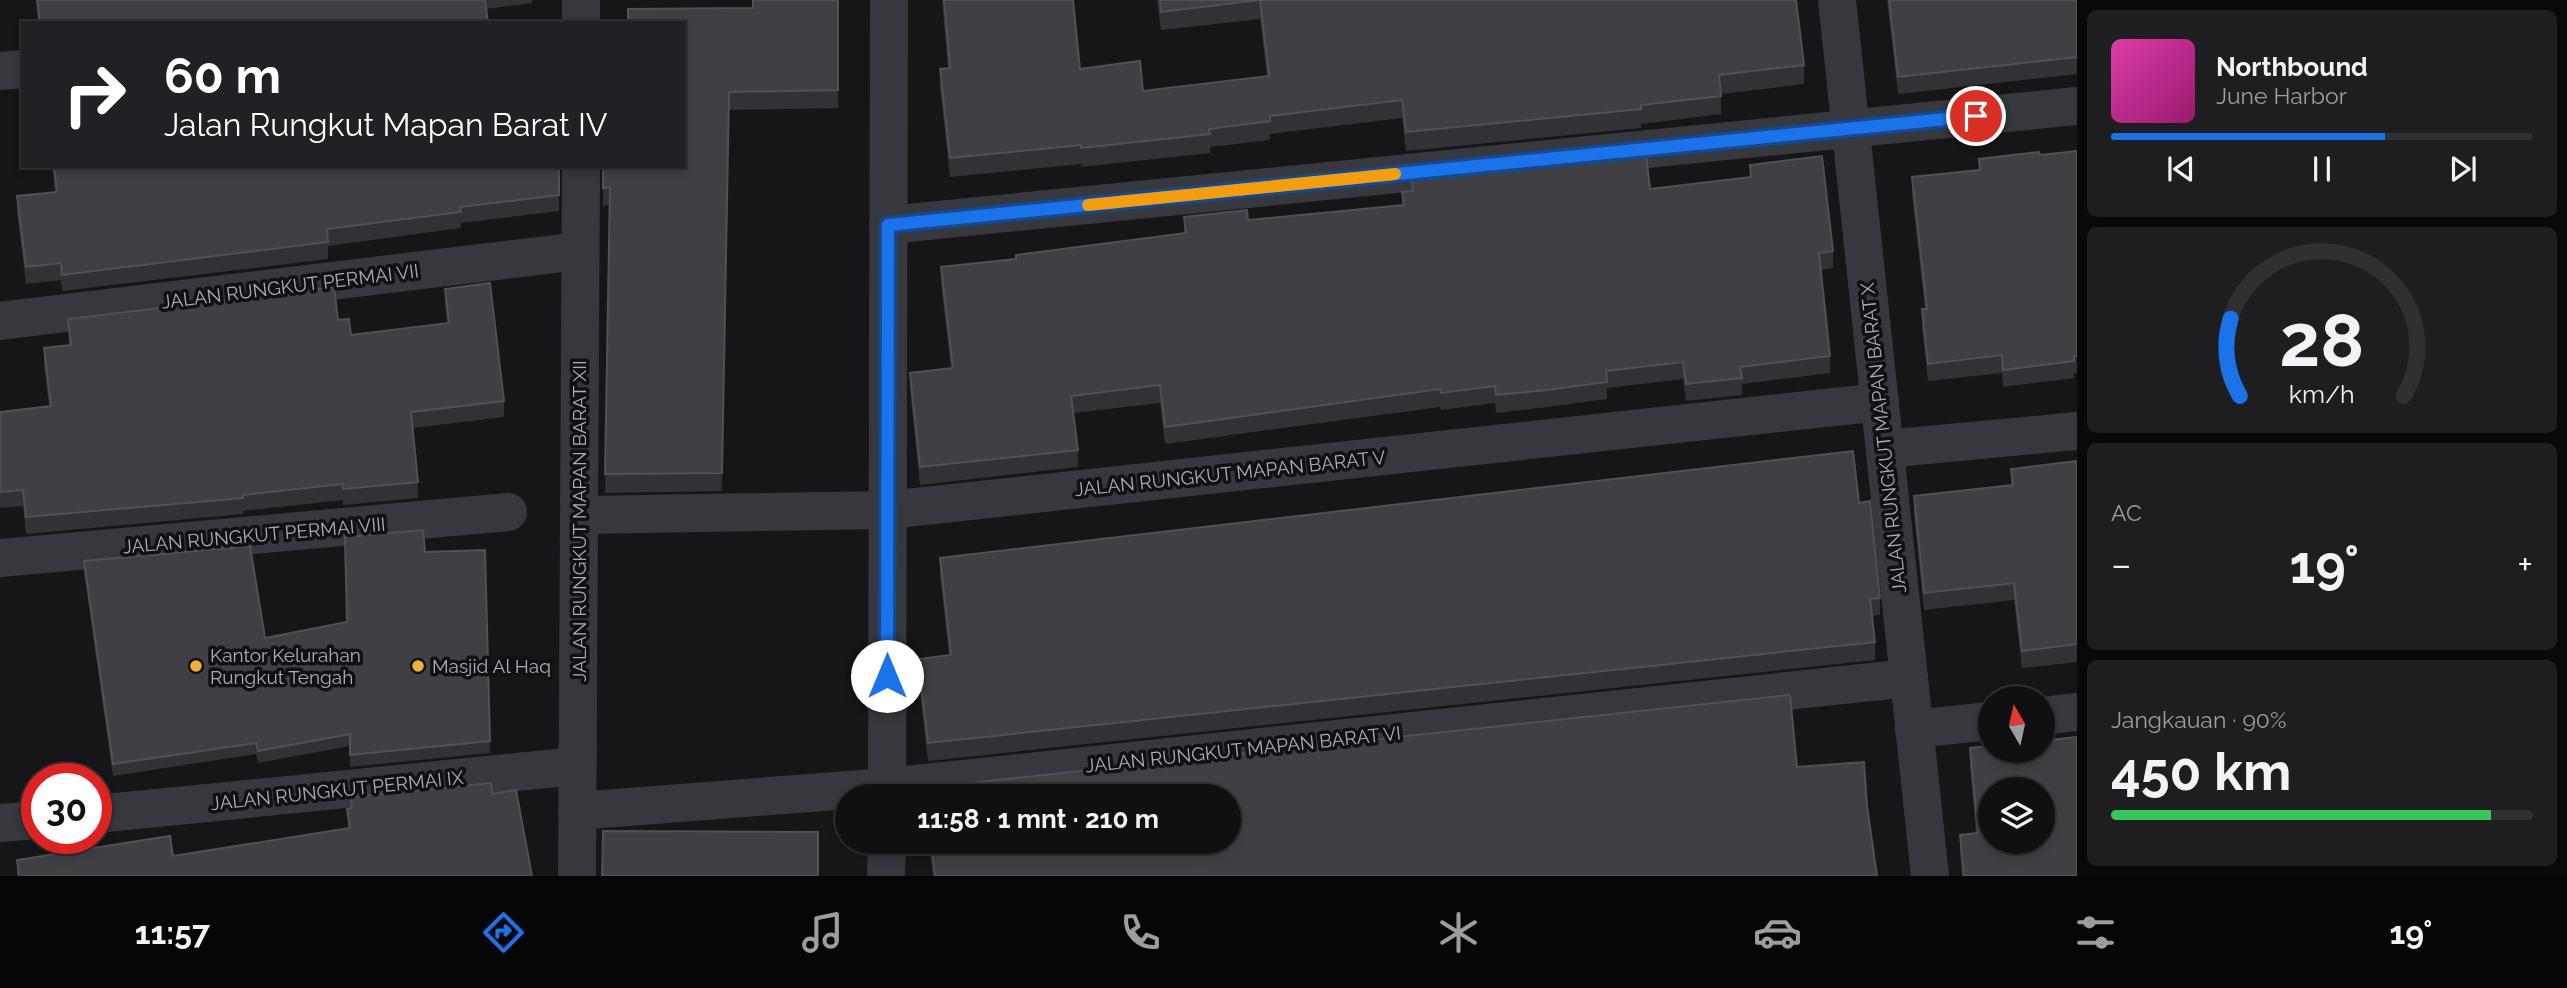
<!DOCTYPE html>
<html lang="id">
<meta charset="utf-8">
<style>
:root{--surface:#101012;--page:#1e1e20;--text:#f1f3f6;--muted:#9c9d9f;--line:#303032;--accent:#1a73e8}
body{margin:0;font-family:Raleway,sans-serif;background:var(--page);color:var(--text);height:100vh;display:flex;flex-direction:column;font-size:26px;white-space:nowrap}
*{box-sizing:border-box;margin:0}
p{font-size:23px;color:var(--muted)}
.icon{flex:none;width:38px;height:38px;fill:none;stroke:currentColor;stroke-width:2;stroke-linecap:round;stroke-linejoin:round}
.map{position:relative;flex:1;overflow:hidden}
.side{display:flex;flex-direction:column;gap:10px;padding:10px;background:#09090a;width:490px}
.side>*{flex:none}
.banner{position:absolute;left:21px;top:21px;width:665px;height:147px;border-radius:0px;box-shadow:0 4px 10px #0003,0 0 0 2px var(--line);background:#202124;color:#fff;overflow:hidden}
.needle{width:46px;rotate:351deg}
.fabs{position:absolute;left:1978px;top:686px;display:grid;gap:14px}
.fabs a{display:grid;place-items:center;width:77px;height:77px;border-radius:50%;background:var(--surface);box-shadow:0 4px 10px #0003,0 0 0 2px var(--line);font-size:35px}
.speed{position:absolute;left:21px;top:763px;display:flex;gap:14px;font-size:35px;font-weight:700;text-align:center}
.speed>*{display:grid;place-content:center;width:91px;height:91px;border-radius:50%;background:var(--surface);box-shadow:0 4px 10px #0003,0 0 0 2px var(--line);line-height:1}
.speed .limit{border:10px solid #d22;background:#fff;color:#111}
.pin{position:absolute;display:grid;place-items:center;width:60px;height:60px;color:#fff;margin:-30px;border:4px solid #fff;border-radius:50%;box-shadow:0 2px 7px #0007}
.me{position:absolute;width:77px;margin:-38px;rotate:0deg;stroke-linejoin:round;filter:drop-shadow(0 0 5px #0008)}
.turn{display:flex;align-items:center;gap:24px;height:147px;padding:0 28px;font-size:32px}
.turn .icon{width:91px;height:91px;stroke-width:2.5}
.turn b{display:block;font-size:49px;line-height:60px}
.big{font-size:52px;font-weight:700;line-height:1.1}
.side .widget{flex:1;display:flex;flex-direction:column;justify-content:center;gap:10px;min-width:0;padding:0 24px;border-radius:10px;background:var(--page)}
.side .dial{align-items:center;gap:0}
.dial svg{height:182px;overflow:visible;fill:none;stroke:var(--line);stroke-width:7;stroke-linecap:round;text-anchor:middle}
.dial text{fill:var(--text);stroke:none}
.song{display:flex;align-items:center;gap:21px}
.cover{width:84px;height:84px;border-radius:10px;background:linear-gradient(135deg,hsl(320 70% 55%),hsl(320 70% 35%))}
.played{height:7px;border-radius:4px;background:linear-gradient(90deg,var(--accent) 65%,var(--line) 65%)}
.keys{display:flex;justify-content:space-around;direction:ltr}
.heat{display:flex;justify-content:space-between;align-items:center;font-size:38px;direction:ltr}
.charge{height:10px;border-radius:5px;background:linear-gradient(90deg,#34c759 90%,var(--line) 0)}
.trip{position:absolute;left:835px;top:784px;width:406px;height:70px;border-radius:35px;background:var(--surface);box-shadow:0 4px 10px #0003,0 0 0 2px var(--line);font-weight:700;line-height:70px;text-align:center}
.dock{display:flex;height:112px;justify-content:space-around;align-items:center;background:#060607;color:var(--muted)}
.dock .icon{width:49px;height:49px}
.dock .on{color:var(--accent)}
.dock b{font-size:32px;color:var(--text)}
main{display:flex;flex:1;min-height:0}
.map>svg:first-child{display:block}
</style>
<main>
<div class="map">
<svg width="2077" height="876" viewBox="0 0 2077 876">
<rect width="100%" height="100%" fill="#161618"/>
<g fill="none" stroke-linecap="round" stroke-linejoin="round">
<g stroke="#37383d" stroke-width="38">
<polyline points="1837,0 1930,876"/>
<polyline points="581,23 581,0"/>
<polyline points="0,71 23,69"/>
<polyline points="888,225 2077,106"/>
<polyline points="0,321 580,251"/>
<polyline points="1885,449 2077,431"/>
<polyline points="579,515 888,510 1880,402"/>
<polyline points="0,558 508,512"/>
<polyline points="2042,716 2077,712"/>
<polyline points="1914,729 1990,721"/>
<polyline points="887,796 889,0"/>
<polyline points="577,811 887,787 1909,678"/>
<polyline points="96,814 577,766"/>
<polyline points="0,823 37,820"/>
<polyline points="577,876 581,166"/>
<polyline points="886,876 887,842"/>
</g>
</g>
<g fill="#323236">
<polygon points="36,0 532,0 532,3 486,9 488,23 38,23"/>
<polygon points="752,0 838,0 838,108 729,110 722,491 605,493 609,205 603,206 603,166 752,8"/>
<polygon points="942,0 1073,0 1080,69 1143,91 1267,76 1260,19 1161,30 1157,0 1796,0 1804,65 1804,84 1721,94 1721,114 1641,124 1641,128 1406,151 1402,118 1270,134 1270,140 1210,147 1210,153 1081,167 1081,164 950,177 940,87 940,69 948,68"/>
<polygon points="1887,0 2077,0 2077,74 1898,94"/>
<polygon points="2077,151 2077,373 2074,373 2074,378 2003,387 2002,373 1928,381 1922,327 1922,309 1925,309 1912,195 1912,177 1979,170 1979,159 2040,155"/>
<polygon points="1750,165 1833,251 1833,268 1821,270 1830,356 1830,373 1742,384 1742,395 1686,401 1683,379 1607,388 1607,399 1547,407 1496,413 1495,403 1441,410 1440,407 1165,444 1160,403 1073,413 1078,450 1078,467 920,485 910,390 910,373 951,368 941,284 941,267 1016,259 1184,233 1184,217 1248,220 1402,205 1402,192 1411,191 1411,177 1650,189 1750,177"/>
<polygon points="52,166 559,166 559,211 461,223 461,228 328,246 328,259 62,291 61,280 26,284 17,213 17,196 55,192"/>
<polygon points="445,289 504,401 504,417 413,428 418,482 418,498 343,505 343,500 243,511 243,514 26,534 23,506 0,508 0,412 49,406 44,364 44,348 69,345 68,319 338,320 351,335 447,323 445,305"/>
<polygon points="2077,461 2077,662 2022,668 2014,600 1924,610 1914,514 1914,496 2011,485 2011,469"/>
<polygon points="1859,503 1880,598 1880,615 1872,616 1875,642 1875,660 928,761 918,676 918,659 949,655 940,575 940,558"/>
<polygon points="485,550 490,753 350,767 350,746 258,763 256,754 113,776 84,572 84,561 265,638 346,622 425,552"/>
<polygon points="1970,748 2077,876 1962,876 1960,852 1960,835 1976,833 1970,765"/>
<polygon points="1797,767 1867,806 1877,876 933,876 929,842 1228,842 1228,796 932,796 932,787"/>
<polygon points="492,794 532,876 17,876 17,860 173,856 348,828 347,809"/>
</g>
<g fill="#3f3f44" stroke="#4f5156" stroke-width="2" fill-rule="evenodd">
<polygon points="37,0 485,0 488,23 40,23"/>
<polygon points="753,0 838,0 838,90 729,92 722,473 605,474 610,187 603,188 603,166 684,166 684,23 628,23 628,9 753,8"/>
<polygon points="944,0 1073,0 1080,69 1140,61 1143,91 1269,76 1260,0 1161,12 1160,0 1796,0 1804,65 1719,75 1721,96 1641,105 1641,109 1406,132 1402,100 1270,116 1270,121 1209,129 1210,134 1081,148 1081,145 950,158 940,69 950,68"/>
<polygon points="1889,0 2077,0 2077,57 1898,77"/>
<polygon points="2077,151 2077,356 2074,356 2074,361 2003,370 2002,355 1928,364 1922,309 1927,309 1912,177 1980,170 1979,159 2039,152 2040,155"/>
<polygon points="1646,154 1650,189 1751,177 1750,165 1822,156 1833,251 1819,253 1830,356 1740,367 1742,378 1686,384 1683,362 1606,371 1607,382 1547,390 1496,395 1495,386 1441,393 1440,389 1165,427 1160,385 1071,396 1078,450 920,467 910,373 953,368 941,267 1016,259 1016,255 1186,233 1184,217 1247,210 1248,220 1404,205 1402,192 1413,191 1411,177"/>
<polygon points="54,166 559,166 559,195 460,207 461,212 327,229 328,242 62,275 61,263 26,267 17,196 57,192"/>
<polygon points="490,283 504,401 411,412 418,482 343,489 343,484 243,495 243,498 26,517 23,490 0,492 0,412 51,406 44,348 71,345 68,319 334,287 338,320 349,319 351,335 449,323 445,289"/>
<polygon points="1853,451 1859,503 1870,501 1880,598 1870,599 1875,642 928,743 918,659 951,655 940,558"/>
<polygon points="2077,461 2077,644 2022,651 2014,583 1924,593 1914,496 2013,485 2011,469"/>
<polygon points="423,530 425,552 485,550 490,741 350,755 350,734 258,751 256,743 113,764 84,561 250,546 265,638 347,622 345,537"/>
<polygon points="1790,695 1797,767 1864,762 1867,806 1877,876 935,876 931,842 1228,842 1228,796 933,796 932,787"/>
<path d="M2077,737V876H1964L1960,835L1978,833L1970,748L1990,746V751H2042V741ZM1990,789H2042V842H1990Z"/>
<polygon points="491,783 492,794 516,790 532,876 19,876 17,860 170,836 173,856 350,828 347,809 352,808 351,797"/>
<polygon points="603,831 818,832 818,876 602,876"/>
</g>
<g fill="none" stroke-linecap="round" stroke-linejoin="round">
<defs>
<polyline id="route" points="887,676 888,225 1976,116"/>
</defs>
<use href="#route" stroke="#114b97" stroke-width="18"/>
<use href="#route" stroke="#1a73e8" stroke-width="12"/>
<polyline stroke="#f59e0b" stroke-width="12" points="1088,205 1395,174"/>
</g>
<g fill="#f2b134" stroke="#111113" stroke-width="2.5">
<circle cx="196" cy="666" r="7"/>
<circle cx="418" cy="666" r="7"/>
</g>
<g text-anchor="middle" stroke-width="7" stroke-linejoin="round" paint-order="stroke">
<g font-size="19" fill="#a8adb8" stroke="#111113">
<text transform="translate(290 286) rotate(-7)" y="7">JALAN RUNGKUT PERMAI VII</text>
<text transform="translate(1883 438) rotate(-96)" y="7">JALAN RUNGKUT MAPAN BARAT X</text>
<text transform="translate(1230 473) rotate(-6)" y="7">JALAN RUNGKUT MAPAN BARAT V</text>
<text transform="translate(579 521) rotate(-90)" y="7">JALAN RUNGKUT MAPAN BARAT XII</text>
<text transform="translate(254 535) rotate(-5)" y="7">JALAN RUNGKUT PERMAI VIII</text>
<text transform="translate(1243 749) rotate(-6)" y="7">JALAN RUNGKUT MAPAN BARAT VI</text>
<text transform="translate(337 790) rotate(-6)" y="7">JALAN RUNGKUT PERMAI IX</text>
</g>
<g font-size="19" fill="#a8adb8" stroke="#111113" text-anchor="start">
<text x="210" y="662">Kantor Kelurahan<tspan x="210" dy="22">Rungkut Tengah</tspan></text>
<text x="432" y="673">Masjid Al Haq</text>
</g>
</g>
</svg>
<div class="fabs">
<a><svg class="needle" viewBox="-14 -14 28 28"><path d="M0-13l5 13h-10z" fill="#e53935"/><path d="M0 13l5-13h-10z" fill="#9c9d9f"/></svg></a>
<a><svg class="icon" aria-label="layers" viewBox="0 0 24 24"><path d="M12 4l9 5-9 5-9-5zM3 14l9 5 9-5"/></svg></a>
</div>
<div class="speed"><div class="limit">30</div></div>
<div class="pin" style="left:1976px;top:116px;background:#d93025"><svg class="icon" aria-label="arrive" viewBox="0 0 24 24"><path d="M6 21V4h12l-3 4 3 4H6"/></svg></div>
<svg class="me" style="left:887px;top:676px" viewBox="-20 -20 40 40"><circle r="19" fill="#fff"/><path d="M0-13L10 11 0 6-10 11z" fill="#1a73e8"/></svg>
<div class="trip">11:58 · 1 mnt · 210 m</div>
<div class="banner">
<div class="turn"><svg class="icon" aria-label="right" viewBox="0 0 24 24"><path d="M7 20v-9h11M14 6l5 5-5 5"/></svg><div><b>60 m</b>Jalan Rungkut Mapan Barat IV</div></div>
</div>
</div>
<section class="side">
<div class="widget">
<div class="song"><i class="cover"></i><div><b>Northbound</b><p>June Harbor</p></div></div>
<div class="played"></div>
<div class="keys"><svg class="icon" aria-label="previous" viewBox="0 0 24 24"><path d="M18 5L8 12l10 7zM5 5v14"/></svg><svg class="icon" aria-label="pause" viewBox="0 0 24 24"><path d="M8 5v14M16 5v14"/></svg><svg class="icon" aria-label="next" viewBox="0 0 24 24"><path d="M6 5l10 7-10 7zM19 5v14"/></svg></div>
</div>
<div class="widget dial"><svg viewBox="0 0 100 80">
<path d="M14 69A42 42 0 1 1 86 69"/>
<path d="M14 69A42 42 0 0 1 10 35" stroke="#1a73e8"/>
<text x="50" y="56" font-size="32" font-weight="700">28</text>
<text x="50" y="72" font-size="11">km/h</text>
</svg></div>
<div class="widget"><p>AC</p>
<div class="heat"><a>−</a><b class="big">19°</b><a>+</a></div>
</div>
<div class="widget"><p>Jangkauan · 90%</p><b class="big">450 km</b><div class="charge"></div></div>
</section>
</main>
<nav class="dock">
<b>11:57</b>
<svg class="icon on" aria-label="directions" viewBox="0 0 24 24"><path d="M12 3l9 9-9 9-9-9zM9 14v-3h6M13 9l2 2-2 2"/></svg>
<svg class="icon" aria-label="music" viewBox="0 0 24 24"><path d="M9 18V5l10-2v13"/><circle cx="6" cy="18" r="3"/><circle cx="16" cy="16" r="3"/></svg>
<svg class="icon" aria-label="phone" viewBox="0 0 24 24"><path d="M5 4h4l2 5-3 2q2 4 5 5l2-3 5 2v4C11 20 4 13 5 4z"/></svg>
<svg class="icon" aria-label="climate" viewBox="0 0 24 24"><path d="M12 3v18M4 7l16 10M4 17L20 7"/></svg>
<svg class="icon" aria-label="car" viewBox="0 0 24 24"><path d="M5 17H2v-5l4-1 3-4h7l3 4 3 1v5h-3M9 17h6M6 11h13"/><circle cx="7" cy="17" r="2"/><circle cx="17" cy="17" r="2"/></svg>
<svg class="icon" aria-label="filters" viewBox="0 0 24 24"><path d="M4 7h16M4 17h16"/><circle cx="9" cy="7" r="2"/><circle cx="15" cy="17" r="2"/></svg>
<b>19°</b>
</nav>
